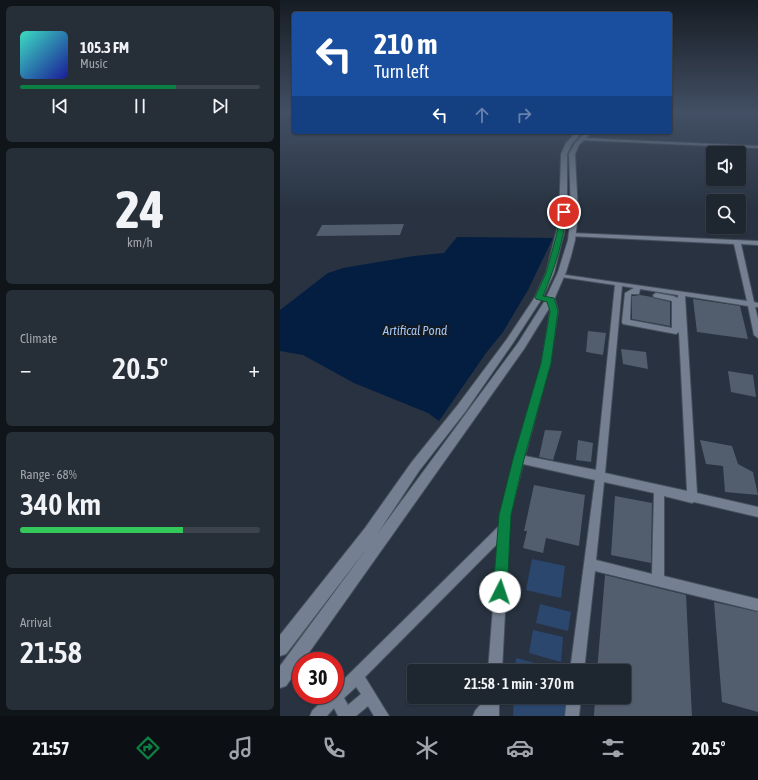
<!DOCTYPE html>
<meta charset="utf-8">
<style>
:root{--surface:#1e2630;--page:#262e38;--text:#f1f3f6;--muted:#a1a5ab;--line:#3c434c;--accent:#0b8043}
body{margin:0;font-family:"Asap Condensed",sans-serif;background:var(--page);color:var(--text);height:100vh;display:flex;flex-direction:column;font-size:15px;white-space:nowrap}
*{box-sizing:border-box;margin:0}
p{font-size:13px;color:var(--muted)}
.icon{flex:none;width:22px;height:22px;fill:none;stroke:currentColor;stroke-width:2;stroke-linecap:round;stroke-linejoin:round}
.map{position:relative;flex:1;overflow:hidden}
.side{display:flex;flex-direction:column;gap:6px;padding:6px;background:#10151a;width:280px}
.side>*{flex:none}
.top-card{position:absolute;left:12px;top:12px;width:380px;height:122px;border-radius:4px;box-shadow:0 1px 3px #0004,0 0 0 1px var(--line);background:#1a4fa0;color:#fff;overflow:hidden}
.tools{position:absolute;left:426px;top:146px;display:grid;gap:8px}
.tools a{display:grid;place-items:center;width:40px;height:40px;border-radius:4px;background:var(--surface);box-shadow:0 1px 3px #0004,0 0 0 1px var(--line);font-size:20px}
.speed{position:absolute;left:12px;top:652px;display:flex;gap:8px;font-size:20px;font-weight:700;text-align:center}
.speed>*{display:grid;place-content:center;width:52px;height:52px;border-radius:50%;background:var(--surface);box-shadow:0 1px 3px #0004,0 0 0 1px var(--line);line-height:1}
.speed .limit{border:6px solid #d22;background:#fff;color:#111}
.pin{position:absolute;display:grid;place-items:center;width:34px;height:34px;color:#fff;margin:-17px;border:2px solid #fff;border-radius:50%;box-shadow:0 1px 4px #0007}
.me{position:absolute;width:44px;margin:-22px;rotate:4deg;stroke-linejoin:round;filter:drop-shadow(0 0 3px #0008)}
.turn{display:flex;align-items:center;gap:14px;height:84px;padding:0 16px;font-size:18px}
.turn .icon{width:52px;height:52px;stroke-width:2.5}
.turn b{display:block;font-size:28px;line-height:34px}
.lanes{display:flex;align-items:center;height:38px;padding:0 16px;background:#0003;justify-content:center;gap:20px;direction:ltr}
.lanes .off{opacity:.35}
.big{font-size:30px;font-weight:600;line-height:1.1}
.side .widget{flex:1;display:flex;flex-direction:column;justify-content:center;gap:6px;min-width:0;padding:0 14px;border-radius:6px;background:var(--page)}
.side .dial{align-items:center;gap:0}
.dial b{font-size:52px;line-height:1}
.song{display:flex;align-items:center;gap:12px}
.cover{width:48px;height:48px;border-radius:6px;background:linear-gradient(135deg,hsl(170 70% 55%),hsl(240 70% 35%))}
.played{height:4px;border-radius:2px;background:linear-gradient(90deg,var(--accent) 65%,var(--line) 65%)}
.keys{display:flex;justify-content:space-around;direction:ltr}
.heat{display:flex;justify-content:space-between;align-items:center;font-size:22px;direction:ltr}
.charge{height:6px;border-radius:3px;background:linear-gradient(90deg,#34c759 68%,var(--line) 0)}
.trip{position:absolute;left:127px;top:664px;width:224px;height:40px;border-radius:4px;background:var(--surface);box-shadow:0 1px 3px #0004,0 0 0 1px var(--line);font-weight:600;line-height:40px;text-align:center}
.dock{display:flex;height:64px;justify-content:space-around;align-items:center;background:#0c0f13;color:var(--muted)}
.dock .icon{width:28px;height:28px}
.dock .selected{color:var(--accent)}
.dock b{font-size:18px;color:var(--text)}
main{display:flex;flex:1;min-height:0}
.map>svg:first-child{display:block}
</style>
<main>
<section class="side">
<div class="widget">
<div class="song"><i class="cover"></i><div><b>105.3 FM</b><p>Music</p></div></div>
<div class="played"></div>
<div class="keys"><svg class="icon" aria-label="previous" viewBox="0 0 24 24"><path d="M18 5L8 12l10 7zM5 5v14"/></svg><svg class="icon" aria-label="pause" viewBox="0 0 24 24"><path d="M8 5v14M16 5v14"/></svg><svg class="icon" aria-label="next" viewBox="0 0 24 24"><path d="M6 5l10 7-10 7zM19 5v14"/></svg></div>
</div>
<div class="widget dial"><b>24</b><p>km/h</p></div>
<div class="widget"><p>Climate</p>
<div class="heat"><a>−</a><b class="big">20.5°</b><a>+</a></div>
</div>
<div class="widget"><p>Range · 68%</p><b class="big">340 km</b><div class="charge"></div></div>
<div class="widget"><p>Arrival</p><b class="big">21:58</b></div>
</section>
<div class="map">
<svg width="478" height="716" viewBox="0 0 478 716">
<rect width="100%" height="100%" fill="#283240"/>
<g fill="#2b476e">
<polygon points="252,559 285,566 281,598 246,590"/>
<polygon points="260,604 291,612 288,631 256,623"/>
<polygon points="253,630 283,637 281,662 249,653"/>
<polygon points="236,658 286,671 235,671"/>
<polygon points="234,697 287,697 285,716 233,716"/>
</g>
<polygon fill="#041e42" points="177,237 273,238 248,290 223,332 206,353 159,421 148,413 74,383 23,355 0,351 0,310 48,273 63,268 134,256 164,253"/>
<g fill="#525d6d">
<polygon points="124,224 120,235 36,236 42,225"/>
<polygon points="360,295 372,297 374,298 390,302 390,326 352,319 352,296"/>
<polygon points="413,299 460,306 468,339 417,332"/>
<polygon points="308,331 326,333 323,355 306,352"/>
<polygon points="341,349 366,352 368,369 343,364"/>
<polygon points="448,371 473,375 476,397 451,392"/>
<polygon points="265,430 282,431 273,460 259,457"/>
<polygon points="298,440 313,443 311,462 296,460"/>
<polygon points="420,440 452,446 458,464 473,472 478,495 445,492 443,466 426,464"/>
<polygon points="254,485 305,495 299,546 266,538 263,553 243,548 247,531 244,531"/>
<polygon points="335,496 372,503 371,563 331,555"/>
<polygon points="325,575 406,595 412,716 314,716 315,697 344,697 344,671 317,671"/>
<polygon points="434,602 478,612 478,712 442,702"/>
</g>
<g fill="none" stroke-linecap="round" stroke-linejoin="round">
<defs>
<g id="street">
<polygon points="302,138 478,146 478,148 300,140 300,139"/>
<path d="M291,233L478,241V245L461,244L474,302L478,303V307H475L478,319V338L474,335L468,306L405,296L417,493L478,507V517L414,502L412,503L384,496V576L478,599V611L315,571L304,671H290L315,480L243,464L230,515L222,671H208L218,543L85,677L109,716H94L88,706L76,716H58L54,708L47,716H30L32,711L48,695H55V688L219,526L220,515L234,459L262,363L270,311L267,300L271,298L275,300L278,311L270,363L245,456L316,470L335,285L281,277L279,276V274L467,301L454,244L289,236V234ZM342,286L354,288L345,293L342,322L343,324L396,334L399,332L407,491L325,473ZM360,289L398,295V298L393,296L376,293L373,295L374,297L392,301V328L350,320L351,294H359ZM324,482L374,493L372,574L316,560ZM76,687L81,694L68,705L64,698Z"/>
<polygon points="207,697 219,697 219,716 193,716 195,711"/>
<polygon points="287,697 301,697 299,716 285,716"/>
</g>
<polygon id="secondary" points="296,132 302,132 292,144 287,154 287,221 274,273 263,297 233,343 185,412 139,471 98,533 238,343 264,302 278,272 288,240 291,214 289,154 295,143 306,132 312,132 299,145 295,154 298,214 295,240 291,256 286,272 273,302 244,349 23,661 21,661 21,665 6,686 0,688 0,666 87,548 6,654 0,656 0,635 85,528 131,463 177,406 227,339 255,297 266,273 279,221 281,154 286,143"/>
</defs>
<use href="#street" stroke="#47505c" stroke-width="2"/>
<use href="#secondary" stroke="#47505c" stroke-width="2"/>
<use href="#street" fill="#748091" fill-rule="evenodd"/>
<use href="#secondary" fill="#748091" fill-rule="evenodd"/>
</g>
<linearGradient id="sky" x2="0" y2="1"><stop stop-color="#161c23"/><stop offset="0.53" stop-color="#424f64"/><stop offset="1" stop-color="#424f64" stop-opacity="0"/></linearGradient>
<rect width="478" height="212" fill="url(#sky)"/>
<path fill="#0b8043" stroke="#07532c" d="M281,210L287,212C283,241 275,268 263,296L274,298L278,311L271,363L244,459L231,515L227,592L225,596L220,598L215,596L213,592L219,515L233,459L261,363L270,311L267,302L256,299L255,297L266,273L276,237Z"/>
<g text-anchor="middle" stroke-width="4" stroke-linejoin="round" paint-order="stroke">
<g font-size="13" font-style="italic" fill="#a0c5f9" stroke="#151a20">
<text x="135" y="335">Artifical Pond</text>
</g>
</g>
</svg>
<div class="tools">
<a><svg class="icon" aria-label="sound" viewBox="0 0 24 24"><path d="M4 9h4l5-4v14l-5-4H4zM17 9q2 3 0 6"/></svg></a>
<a><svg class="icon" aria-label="search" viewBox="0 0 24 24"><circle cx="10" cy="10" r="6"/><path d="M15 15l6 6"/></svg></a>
</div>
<div class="speed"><div class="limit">30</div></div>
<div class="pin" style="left:284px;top:212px;background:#d93025"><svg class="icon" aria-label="arrive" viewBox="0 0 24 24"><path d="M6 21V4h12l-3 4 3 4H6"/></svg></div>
<svg class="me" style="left:220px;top:592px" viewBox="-20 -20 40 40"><circle r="19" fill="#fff"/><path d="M0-13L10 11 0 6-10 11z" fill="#0b8043"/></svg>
<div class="trip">21:58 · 1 min · 370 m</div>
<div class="top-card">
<div class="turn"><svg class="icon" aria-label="left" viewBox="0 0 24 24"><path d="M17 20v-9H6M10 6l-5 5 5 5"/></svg><div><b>210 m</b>Turn left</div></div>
<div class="lanes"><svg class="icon" aria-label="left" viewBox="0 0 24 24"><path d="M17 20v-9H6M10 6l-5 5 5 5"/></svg><svg class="icon off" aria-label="ahead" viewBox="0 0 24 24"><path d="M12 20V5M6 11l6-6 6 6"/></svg><svg class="icon off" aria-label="right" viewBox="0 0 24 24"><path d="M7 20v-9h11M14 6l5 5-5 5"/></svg></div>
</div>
</div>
</main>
<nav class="dock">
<b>21:57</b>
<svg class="icon selected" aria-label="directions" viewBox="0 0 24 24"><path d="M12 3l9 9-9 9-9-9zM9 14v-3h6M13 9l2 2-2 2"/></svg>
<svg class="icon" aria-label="music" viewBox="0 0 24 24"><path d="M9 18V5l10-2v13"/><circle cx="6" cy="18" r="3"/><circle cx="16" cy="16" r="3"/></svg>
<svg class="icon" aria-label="phone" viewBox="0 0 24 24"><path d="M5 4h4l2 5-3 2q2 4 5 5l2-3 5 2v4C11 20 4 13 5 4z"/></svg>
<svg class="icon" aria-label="climate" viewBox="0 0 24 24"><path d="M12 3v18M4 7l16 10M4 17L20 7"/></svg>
<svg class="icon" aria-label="car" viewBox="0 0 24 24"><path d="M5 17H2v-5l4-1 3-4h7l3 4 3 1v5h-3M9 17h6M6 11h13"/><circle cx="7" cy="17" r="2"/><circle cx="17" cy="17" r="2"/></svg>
<svg class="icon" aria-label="filters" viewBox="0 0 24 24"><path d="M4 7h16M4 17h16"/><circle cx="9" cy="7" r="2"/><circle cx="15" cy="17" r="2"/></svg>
<b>20.5°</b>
</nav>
